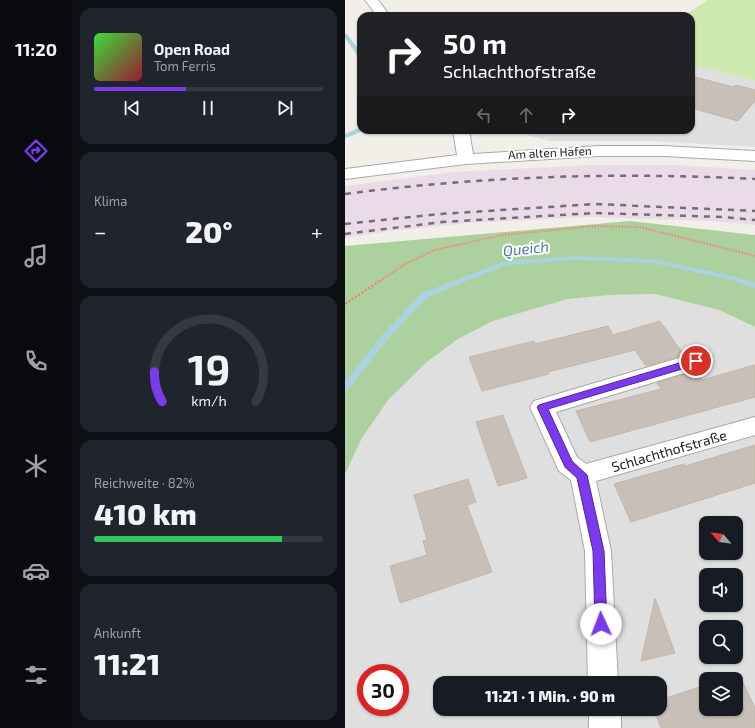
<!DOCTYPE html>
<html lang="de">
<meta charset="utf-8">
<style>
:root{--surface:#171b24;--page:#20242c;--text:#f1f3f6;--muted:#9ea1a6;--line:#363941;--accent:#7c3aed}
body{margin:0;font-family:"Exo 2",sans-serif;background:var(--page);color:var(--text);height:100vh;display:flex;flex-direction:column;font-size:15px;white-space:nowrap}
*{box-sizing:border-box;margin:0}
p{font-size:13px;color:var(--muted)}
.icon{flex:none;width:22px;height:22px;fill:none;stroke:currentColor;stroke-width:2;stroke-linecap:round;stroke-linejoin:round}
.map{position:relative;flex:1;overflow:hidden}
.panel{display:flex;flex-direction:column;gap:8px;padding:8px;background:#0d0f14;width:273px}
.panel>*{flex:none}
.guide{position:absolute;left:12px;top:12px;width:338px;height:122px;border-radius:12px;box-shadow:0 1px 3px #0004;background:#202124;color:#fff;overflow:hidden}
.needle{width:26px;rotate:298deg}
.fabs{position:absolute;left:354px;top:516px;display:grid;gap:8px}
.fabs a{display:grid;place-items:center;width:44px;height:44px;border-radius:8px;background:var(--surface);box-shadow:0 1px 3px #0004;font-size:20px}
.speed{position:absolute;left:12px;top:664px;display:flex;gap:8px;font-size:20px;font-weight:700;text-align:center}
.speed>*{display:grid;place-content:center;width:52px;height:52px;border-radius:50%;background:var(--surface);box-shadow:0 1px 3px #0004;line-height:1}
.speed .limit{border:6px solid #d22;background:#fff;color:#111}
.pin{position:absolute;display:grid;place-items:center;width:34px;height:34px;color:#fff;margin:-17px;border:2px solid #fff;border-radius:50%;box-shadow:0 1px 4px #0007}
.me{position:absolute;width:44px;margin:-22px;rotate:358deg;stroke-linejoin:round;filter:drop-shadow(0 0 3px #0008)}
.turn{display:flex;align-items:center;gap:14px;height:84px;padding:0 20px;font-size:18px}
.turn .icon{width:52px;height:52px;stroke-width:2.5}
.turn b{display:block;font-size:28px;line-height:34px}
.lanes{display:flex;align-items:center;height:38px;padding:0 20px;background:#0003;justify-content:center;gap:20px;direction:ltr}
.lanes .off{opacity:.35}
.big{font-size:30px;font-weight:800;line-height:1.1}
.panel .card{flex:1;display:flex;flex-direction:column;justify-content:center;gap:6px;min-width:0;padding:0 14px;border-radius:12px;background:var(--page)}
.panel .dial{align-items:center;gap:0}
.dial svg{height:104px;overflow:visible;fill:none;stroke:var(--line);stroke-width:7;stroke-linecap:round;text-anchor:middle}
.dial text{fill:var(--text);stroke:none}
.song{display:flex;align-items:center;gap:12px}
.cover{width:48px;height:48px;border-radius:6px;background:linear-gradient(135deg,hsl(120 70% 55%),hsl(350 70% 35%))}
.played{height:4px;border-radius:2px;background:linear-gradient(90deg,var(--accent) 40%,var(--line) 40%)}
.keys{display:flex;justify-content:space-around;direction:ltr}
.heat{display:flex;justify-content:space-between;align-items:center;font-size:22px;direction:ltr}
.charge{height:6px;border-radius:3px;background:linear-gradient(90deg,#34c759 82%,var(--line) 0)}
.trip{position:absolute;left:88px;top:676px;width:234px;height:40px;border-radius:12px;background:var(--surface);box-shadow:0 1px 3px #0004;font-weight:800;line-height:40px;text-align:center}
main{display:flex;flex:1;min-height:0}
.dock{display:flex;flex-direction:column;width:72px;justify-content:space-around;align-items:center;background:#090b0e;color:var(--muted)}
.dock .icon{width:28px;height:28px}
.dock .active{color:var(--accent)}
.dock b{font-size:18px;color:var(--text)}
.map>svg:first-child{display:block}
</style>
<main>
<nav class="dock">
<b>11:20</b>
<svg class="icon active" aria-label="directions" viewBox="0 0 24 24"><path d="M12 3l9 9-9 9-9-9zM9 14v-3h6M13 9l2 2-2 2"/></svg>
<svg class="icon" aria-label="music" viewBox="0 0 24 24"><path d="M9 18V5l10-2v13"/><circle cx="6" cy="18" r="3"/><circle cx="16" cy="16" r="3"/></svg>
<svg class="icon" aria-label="phone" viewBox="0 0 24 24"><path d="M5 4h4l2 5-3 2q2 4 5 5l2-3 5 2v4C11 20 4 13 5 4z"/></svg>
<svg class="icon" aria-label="climate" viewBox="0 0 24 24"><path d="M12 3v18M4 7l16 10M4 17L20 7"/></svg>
<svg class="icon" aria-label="car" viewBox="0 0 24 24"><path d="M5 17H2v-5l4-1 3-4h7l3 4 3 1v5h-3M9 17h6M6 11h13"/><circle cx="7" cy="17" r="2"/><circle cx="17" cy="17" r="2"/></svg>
<svg class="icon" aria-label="filters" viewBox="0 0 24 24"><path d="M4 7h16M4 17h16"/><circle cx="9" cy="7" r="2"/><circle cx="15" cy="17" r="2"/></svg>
</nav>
<section class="panel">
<div class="card">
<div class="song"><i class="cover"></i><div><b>Open Road</b><p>Tom Ferris</p></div></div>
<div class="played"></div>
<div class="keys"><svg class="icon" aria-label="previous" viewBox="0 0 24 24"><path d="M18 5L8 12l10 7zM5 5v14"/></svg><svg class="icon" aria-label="pause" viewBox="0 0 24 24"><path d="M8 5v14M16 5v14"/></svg><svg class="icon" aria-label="next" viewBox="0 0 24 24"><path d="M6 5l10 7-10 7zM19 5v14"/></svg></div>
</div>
<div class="card"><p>Klima</p>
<div class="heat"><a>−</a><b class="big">20°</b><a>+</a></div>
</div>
<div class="card dial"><svg viewBox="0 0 100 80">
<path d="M14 69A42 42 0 1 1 86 69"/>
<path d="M14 69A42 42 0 0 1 8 46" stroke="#7c3aed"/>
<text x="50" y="56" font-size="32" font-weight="700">19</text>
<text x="50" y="72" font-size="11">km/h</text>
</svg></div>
<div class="card"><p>Reichweite · 82%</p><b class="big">410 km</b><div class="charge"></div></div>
<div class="card"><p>Ankunft</p><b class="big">11:21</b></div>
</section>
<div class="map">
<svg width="410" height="728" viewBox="0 0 410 728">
<rect width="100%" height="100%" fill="#f2efe9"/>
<g fill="#e0dfdf" fill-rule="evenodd">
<polygon points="346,64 410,81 410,147 307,141 205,141 163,130 346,130"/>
<path d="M310,294L374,310L410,327V728H0V474L17,438L44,399L82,362L113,339L148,321L223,299L265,295ZM361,523H391V553H361ZM361,575H391V605H361ZM361,627H391V657H361ZM21,673H55V707H21ZM361,679H391V709H361ZM95,683H315V709H95Z"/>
</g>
<polygon fill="#ebdbe8" points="245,165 331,165 410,170 410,225 365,221 246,217 123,223 45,231 0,238 0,186 109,172"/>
<polygon fill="#cdebb0" points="362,0 410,0 410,81 346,64 346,16 339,16"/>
<polygon fill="#add19e" points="285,221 410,235 410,327 374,310 310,294 265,295 223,299 148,321 113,339 82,362 44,399 17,438 0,474 0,246"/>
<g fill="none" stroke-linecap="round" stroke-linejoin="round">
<g fill="#aad3df" fill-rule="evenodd">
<polygon points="0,34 2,34 16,53 16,59 14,58 0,38"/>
<polygon points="16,127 16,130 18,130 9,135 0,138 0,134"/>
<polygon points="229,256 308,259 388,276 410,283 410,288 386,280 308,263 229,260 161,265 83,297 43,339 3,390 0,391 0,382 37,335 77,293 160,261"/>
</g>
</g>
<g fill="#c7bfb8" stroke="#c4b6ab">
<polygon points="346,76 389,87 391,85 410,90 410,101 393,121 346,108"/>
<polygon points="315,321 339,355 301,366 290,350 203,372 204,374 137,391 124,357 189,341 190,344 263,326 268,335"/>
<polygon points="410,365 410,397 245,442 231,411 316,389 312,383 350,371 357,380"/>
<polygon points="158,415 182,478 153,486 131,422"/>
<polygon points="410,445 410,483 286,522 269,484 339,464 340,466"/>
<polygon points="123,479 131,502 122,505 147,572 55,603 45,566 82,555 78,541 82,540 69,495"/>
<polygon points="310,598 330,653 296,661"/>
<polygon points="394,674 410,708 410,728 316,728 310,712 310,709 315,709 315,700 361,685 361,709 391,709 391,679 379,679"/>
</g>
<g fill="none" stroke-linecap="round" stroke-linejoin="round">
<defs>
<g id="street">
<polygon points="20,0 33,0 45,16 32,16"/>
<polygon points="108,130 124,130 128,154 254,146 319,146 410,151 410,161 319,156 254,156 121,164 0,179 0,169 112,155"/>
<polygon points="351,353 359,355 362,361 359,367 211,412 232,457 241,464 410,417 410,435 251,481 266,551 273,683 243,683 240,551 226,480 214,471 185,407 189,401"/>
<rect x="244" y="709" width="32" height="19"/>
</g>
</defs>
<use href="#street" stroke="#a9a9a9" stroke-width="2"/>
<polyline stroke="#fa8072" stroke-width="2" stroke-dasharray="1.5 1.5" stroke-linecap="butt" points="35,281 60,264 90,250 157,235 251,226 294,227 410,256"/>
<polyline stroke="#fa8072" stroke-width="2.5" stroke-dasharray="2 2" stroke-linecap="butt" points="0,304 36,280"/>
<use href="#street" fill="#fff" fill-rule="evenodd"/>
<g stroke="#707070" stroke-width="2.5" stroke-dasharray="6 6" stroke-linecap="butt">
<path d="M0,194C138,176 271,172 410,179"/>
<polyline points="0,224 95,214 250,204 410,211"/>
<polyline points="0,234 97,222 250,213 378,217 410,220"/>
</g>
</g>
<polygon fill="#7c3aed" stroke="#51269a" points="351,358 354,359 356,361 354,364 203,409 227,461 242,475 259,551 262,624 260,628 256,630 252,628 250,624 248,551 232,478 220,467 192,407 194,405 197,404"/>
<g text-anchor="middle" stroke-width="4" stroke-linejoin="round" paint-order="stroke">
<g font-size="12" fill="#222" stroke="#fff">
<text transform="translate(205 153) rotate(-3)" y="4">Am alten Hafen</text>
</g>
<g font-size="14" fill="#222" stroke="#fff">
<text transform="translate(324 451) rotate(-16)" y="5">Schlachthofstraße</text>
</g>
<g font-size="15" font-style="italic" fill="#4a7aab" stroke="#fff">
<text transform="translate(181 249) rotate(-6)" y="5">Queich</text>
</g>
</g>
</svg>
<div class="fabs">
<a><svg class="needle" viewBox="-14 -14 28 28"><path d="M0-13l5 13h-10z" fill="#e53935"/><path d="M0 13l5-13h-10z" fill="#9ea1a6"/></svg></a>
<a><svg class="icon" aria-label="sound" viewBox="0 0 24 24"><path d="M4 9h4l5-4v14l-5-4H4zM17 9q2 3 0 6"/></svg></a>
<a><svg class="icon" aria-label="search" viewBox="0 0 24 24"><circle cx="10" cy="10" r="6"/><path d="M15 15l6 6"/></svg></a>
<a><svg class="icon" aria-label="layers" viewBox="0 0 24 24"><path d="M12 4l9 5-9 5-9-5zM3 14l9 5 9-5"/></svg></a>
</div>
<div class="speed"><div class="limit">30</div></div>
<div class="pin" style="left:351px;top:361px;background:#d93025"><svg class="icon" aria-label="arrive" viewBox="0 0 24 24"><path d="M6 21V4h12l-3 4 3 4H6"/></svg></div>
<svg class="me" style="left:256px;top:624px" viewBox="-20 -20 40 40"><circle r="19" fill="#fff"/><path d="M0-13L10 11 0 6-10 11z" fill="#7c3aed"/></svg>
<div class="trip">11:21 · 1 Min. · 90 m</div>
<div class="guide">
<div class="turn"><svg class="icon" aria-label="right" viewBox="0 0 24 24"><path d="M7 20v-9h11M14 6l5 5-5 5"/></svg><div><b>50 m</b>Schlachthofstraße</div></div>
<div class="lanes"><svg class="icon off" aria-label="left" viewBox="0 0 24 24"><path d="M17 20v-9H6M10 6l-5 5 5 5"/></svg><svg class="icon off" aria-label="ahead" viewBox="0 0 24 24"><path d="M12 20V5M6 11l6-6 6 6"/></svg><svg class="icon" aria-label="right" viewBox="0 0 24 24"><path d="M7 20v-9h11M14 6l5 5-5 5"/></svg></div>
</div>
</div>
</main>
